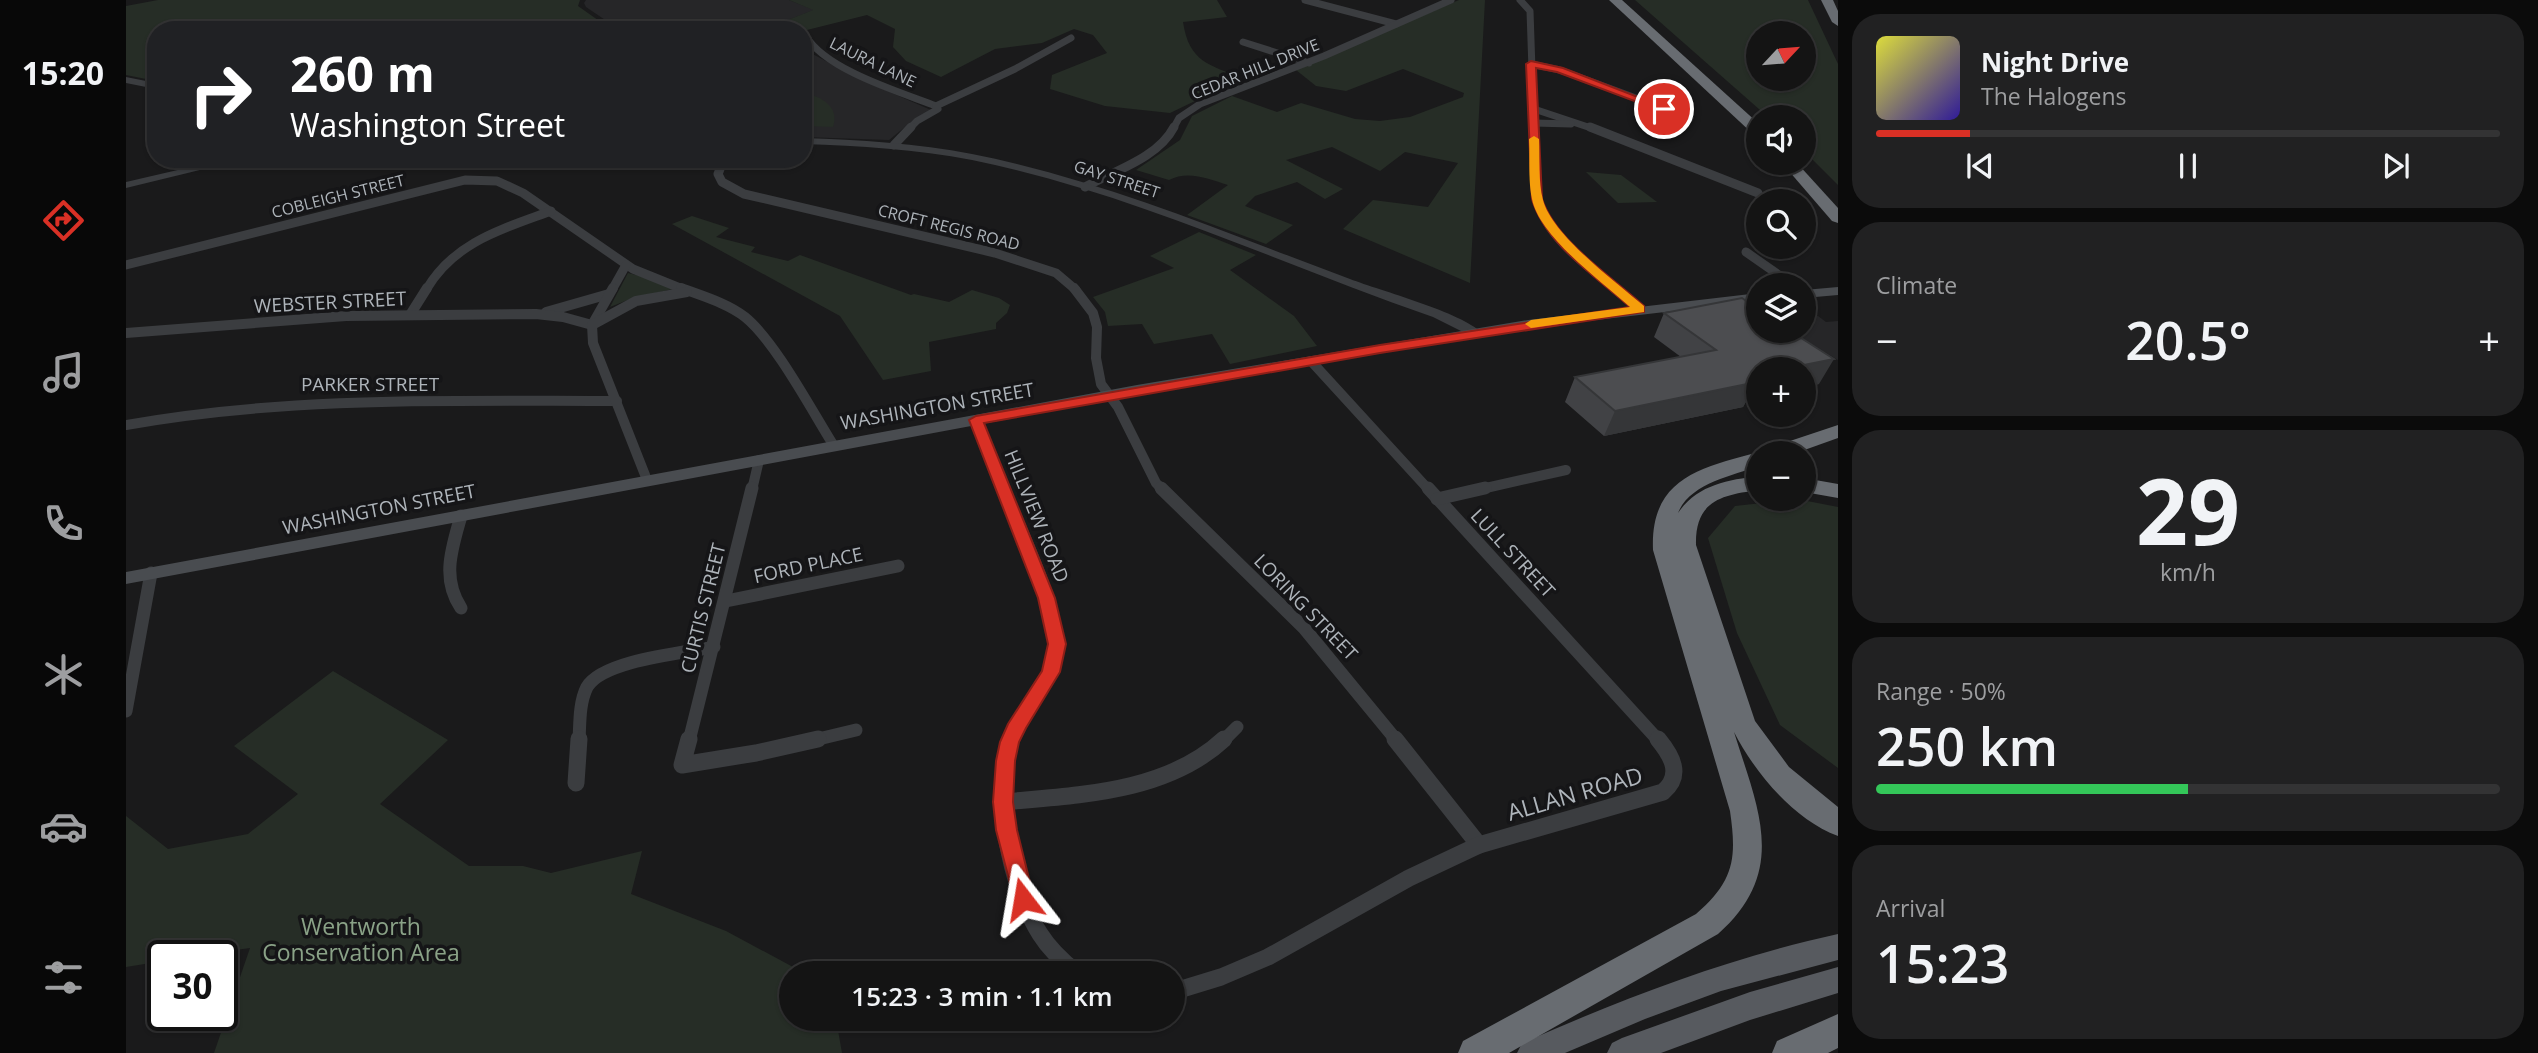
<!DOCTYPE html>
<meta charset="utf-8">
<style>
:root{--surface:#141414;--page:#212122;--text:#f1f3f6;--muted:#9d9ea0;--line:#333334;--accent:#d93025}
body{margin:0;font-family:"Open Sans",sans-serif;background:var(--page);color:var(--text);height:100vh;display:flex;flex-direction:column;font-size:26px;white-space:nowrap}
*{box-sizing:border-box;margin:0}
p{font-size:23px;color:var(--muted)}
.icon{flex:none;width:38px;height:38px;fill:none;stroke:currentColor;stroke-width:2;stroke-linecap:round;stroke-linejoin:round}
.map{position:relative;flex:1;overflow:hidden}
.drawer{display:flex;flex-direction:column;gap:14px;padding:14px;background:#0b0b0b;width:700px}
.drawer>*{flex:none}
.guide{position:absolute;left:21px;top:21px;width:665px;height:147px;border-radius:28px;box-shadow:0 2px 5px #0004,0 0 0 2px var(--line);background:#202124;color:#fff;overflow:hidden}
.needle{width:46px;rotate:64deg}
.tools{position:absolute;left:1620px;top:21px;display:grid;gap:14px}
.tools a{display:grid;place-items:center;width:70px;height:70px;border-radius:50%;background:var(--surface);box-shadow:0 2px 5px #0004,0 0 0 2px var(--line);font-size:35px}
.speed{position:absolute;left:21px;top:940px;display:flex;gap:14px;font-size:35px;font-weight:700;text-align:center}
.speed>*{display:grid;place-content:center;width:91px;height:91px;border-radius:50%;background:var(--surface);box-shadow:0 2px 5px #0004,0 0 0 2px var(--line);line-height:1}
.speed .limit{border:4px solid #111;border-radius:10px;background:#fff;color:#111}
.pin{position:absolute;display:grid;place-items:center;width:60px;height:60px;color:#fff;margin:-30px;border:4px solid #fff;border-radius:50%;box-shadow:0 2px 7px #0007}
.me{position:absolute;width:77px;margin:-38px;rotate:346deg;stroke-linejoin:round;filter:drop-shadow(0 0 5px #0008)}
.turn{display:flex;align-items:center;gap:24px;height:147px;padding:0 28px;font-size:32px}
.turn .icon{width:91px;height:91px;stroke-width:2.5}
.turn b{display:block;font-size:49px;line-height:60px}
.big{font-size:52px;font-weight:600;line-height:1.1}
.drawer .widget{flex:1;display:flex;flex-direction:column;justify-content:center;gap:10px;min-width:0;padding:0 24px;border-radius:28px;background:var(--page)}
.drawer .dial{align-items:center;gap:0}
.dial b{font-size:91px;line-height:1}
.song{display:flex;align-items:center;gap:21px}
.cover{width:84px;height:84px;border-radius:10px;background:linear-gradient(135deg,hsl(60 70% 55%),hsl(250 70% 35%))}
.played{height:7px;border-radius:4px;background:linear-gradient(90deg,var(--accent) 15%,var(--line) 15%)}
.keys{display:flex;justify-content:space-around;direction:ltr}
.heat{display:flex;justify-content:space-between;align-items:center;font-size:38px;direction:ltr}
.charge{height:10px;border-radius:5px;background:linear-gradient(90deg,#34c759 50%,var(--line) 0)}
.trip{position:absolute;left:653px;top:961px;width:406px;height:70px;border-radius:35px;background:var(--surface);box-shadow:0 2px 5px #0004,0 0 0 2px var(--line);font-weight:600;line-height:70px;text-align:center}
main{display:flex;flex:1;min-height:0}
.tab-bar{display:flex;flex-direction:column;width:126px;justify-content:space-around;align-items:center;background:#080808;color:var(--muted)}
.tab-bar .icon{width:49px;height:49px}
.tab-bar .on{color:var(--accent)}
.tab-bar b{font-size:32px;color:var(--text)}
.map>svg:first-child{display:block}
</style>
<main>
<nav class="tab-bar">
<b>15:20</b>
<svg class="icon on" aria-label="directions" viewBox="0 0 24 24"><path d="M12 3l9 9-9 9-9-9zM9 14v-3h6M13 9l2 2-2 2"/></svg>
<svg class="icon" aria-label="music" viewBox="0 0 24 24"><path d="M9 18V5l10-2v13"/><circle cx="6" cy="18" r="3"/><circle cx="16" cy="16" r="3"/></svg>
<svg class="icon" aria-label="phone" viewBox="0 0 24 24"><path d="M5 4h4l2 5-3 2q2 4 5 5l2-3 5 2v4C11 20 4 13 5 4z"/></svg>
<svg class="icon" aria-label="climate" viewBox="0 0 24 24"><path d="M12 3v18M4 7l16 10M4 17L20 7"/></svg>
<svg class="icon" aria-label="car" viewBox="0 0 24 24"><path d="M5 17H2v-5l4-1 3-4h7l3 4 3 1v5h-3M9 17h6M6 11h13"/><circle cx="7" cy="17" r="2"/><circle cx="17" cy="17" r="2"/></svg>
<svg class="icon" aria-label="filters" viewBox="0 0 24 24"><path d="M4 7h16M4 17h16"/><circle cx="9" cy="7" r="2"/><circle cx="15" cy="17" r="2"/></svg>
</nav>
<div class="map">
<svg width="1712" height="1053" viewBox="0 0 1712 1053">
<rect width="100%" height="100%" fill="#1a1a1b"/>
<g fill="#262628">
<polygon points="460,0 663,0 688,10 644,27 645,30 494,30 460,7 458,3"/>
<polygon points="677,49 736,80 805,110 785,122 763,140 677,137"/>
<polygon points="1678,316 1692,316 1700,322 1712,321 1712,360 1664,331 1678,331"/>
</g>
<g fill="#262d26" fill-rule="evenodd">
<polygon points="32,0 454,0 452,6 486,30 30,30 30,81 0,75 0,6"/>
<path d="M663,0H1091L1101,17L1057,22C1063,62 1083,65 1117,78L1044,113L979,106L924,89L926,75L981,53L967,35L948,29L916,43L869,49L815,77L780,61L767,47L769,29L741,15L677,31L645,30L644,27L687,10Z"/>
<path d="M1333,0H1359L1344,283L1217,229L1247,200L1302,207L1332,163L1279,152L1254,171L1206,147L1160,160L1217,189L1199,199L1171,182L1129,196L1119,206L1167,225L1140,244L1061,215L1102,185C1083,179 1062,170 1043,180L1010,170L1054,140L1066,116L1106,96L1151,112L1175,103L1229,119L1254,121L1284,117L1337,97L1338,93L1277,69L1220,91L1190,86L1170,70Z"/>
<path d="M1509,0H1682L1712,64V185L1678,151V117H1642ZM1633,33H1678V79H1633Z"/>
<path d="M677,92C695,97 714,106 707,127L677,126Z"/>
<polygon points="1460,172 1495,175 1531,202 1492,203"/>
<polygon points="566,216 603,228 590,237 629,247 625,252 662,261 674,255 785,295 788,294 823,302 846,290 873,298 884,305 881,313 870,323 870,329 803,342 805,371 757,380 714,316 546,224"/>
<polygon points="1073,232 1130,255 1104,270 1168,316 1191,346 1104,364 1086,334 1028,344 1016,324 982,326 979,312 967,297 1048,268 1024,256"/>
<polygon points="502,273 530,280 547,289 507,298 484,307"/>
<polygon points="1671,499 1712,507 1712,768 1654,725 1611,633 1582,538 1609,506"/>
<polygon points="207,671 322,740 254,804 343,866 397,866 425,873 516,851 505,894 600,931 667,967 681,964 680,973 665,973 665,1018 710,1019 716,1053 88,1053 124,948 74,955 37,956 37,961 0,967 0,816 42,849 122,834 172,794 108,746"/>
</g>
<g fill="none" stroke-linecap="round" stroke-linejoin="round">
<g stroke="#3b3d40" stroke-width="7">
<polyline points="1179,0 1270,24"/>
<polyline points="1394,0 1404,11 1408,129"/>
<path d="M680,36C700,70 774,92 810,106"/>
<polyline points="1117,42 1183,63"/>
<polyline points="1405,64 1434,70 1564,118"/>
<polyline points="1408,109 1468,129"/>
<polyline points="1408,123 1445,124"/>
<polyline points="783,129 791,121 812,109 810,106 889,69 945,38"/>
<polyline points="1047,129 1053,118 1074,104 1198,56 1325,0"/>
</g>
<g stroke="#3b3d40" stroke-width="9">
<path d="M1408,127C1409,150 1406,177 1411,199C1420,237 1462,267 1491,290"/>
<polyline points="1464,127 1632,193"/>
<polyline points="768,145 785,127"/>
<polyline points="598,159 592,174 596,182 618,194 869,253 930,273 950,290"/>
<path d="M959,187C988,171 1032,158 1048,127"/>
<polyline points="1620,252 1667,285"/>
<polyline points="0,265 339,180 371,181 397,193 507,269 559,290"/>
<path d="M300,290C328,242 376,229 425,211"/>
<polyline points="486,290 500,265"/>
</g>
<g stroke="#3b3d40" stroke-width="10">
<path d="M555,288C576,296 601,303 619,317C649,341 686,411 708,446"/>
<polyline points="948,288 967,313 971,327 970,358 975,384 992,407 1030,483 1037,490"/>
<polyline points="1488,288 1514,309"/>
<polyline points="420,312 483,294"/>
<polyline points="284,315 301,288"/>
<polyline points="0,333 220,316 410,314 437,317 466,325 487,288"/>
<polyline points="1185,361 1303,490"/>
<polyline points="850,420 877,490"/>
<path d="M0,425C163,396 326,401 491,401"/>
<polyline points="521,480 467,343 466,325 510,301 561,292"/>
<polyline points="626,490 633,460"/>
<polyline points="1351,490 1440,470"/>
</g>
<g stroke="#3b3d40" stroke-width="13">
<path d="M877,488C895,534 945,624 925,671C914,696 894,715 884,741"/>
<polyline points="1035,488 1178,628 1271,741"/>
<polyline points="1302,488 1533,741"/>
<polyline points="1311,499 1359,488"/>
<path d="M335,516C326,548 315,578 335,608"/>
<polyline points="600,601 772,566"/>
<polyline points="0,711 25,573"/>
<path d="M453,741C454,723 453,703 461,687C477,660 558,653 588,647"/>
<polyline points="563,741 626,488"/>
<polyline points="684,741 730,730"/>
<polyline points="1097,741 1111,727"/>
</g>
<g stroke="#3b3d40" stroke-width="17">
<polyline points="563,739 556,765 630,753 692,739"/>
<path d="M885,739C865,791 884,888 914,934C924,950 936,961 951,973"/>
<polyline points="1269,739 1353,845"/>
<polyline points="450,783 453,739"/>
<path d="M877,802C952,795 1040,793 1098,739"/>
<path d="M1046,992L1095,977L1142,957L1283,878L1353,845L1537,792C1557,775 1546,756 1532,739"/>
</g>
<g fill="#3b3d40" fill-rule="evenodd">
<polygon points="0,77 30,83 30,89 0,83"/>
<path d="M677,138C734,140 791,143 846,154C977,180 1100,233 1224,279C1255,291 1335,312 1356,333L1355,336H1345L1307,317C1154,264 1005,192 846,160C790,149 734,146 677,144Z"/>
<polygon points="99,159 119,159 0,188 0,182"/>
</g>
<g fill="#494c50" fill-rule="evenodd">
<polygon points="1712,287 1712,295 1678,298 1678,290"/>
<polygon points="1633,293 1633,301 1402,328 1011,395 0,584 0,572 1011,385 1402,320"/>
</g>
<g fill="#575a5f" fill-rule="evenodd">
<path d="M1712,934V960L1595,991L1519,1019L1439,1053H1391L1396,1043C1499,998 1602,958 1712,934Z"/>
<polygon points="1712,967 1712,993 1624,1020 1535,1053 1481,1053 1486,1043 1496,1038 1624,992"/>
</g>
<g fill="#686c71" fill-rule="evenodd">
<polygon points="1483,0 1496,0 1633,124 1633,136 1628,135"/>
<polygon points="1695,0 1707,0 1712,11 1712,26 1706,22"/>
<polygon points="1656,163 1671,163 1712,208 1712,223 1706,221"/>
<polygon points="1712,425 1712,438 1670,453 1639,453 1643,448"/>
<path d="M1633,452L1636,453H1633V466C1606,476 1564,483 1552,513C1571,485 1601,480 1633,476V490C1595,495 1569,501 1570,545L1629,721L1663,767L1712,807V836C1668,820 1629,773 1608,732C1632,809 1663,871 1592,934L1383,1053H1332L1337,1041L1570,914C1608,881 1611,859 1604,811L1527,550C1524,478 1574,468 1633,452Z"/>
<polygon points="1678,478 1712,484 1712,498 1678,492"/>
<polygon points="1712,1014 1712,1048 1702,1053 1646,1053 1651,1041"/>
</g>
</g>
<polygon fill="#414245" points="1538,313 1693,384 1622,398 1617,407 1478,436 1439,402 1449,377 1555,357 1528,337"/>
<g fill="#353638">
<polygon points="1708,359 1693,384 1678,387 1678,369 1658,369"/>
<polygon points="1633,374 1633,396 1622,398 1617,407 1478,436 1489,411"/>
</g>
<polygon fill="#4c4d50" stroke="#353638" stroke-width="2" points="1616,298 1633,310 1633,331 1664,331 1708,359 1658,369 1633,369 1633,374 1626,376 1631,382 1489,411 1449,377 1590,350 1538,313"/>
<path fill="#d93025" stroke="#8d1f18" stroke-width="2" d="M1405,61L1437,68L1543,109L1535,111L1431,72L1410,68L1416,199C1429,240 1487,278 1518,306V312L1254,353L858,423L929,598L940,644L934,672L900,728L893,742L889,761L887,802L891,830L908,899L905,906L897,909L890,906L870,830L867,802L870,761L874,742L882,724L916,671L922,644L912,598L843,420L850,416L1254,345L1504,307C1471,277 1419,244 1406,199L1400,64Z"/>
<path fill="#f59e0b" d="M1408,136L1413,139C1414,158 1412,181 1417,200C1426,235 1490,282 1518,306V312L1405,328L1399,324L1405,320L1504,307C1476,282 1413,236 1406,199C1402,181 1404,158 1403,139Z"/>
<g text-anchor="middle" stroke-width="7" stroke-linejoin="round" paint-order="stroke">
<g font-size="16" fill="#aeb4ba" stroke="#151517">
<text transform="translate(747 62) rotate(26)" y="6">LAURA LANE</text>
<text transform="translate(1129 69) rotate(-22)" y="6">CEDAR HILL DRIVE</text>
<text transform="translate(991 179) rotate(18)" y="6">GAY STREET</text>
<text transform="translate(212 196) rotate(-14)" y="6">COBLEIGH STREET</text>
<text transform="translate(823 227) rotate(14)" y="6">CROFT REGIS ROAD</text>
</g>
<g font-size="19" fill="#aeb4ba" stroke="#151517">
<text transform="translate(204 302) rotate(-3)" y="7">WEBSTER STREET</text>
<text x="244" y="391">PARKER STREET</text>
<text transform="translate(811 406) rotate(-10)" y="7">WASHINGTON STREET</text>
<text transform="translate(253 509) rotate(-11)" y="7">WASHINGTON STREET</text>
<text transform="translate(911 516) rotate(68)" y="7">HILLVIEW ROAD</text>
<text transform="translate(1387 553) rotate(47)" y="7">LULL STREET</text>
<text transform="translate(682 565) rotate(-12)" y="7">FORD PLACE</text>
<text transform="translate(1180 607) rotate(46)" y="7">LORING STREET</text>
<text transform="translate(577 608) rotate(-76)" y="7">CURTIS STREET</text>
</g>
<g font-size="23" fill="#aeb4ba" stroke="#151517">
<text transform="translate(1449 794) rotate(-16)" y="8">ALLAN ROAD</text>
</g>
<g font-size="23" fill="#8aa287" stroke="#151517">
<text x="235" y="935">Wentworth<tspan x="235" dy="26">Conservation Area</tspan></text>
</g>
</g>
</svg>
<div class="tools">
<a><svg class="needle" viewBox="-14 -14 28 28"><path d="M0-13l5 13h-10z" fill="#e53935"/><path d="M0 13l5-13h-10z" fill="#9d9ea0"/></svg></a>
<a><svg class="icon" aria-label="sound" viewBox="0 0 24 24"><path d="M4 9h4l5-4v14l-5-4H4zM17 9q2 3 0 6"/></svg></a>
<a><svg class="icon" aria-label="search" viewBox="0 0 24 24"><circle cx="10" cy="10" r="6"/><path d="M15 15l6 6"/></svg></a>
<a><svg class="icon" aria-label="layers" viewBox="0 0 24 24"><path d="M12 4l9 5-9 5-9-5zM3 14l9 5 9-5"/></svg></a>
<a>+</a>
<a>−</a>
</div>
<div class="speed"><div class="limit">30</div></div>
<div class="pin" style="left:1538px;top:109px;background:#d93025"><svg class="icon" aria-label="arrive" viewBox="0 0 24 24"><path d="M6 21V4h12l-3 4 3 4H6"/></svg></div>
<svg class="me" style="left:897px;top:899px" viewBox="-20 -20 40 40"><path d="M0-17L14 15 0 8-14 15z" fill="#d93025" stroke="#fff" stroke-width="4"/></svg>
<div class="trip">15:23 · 3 min · 1.1 km</div>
<div class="guide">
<div class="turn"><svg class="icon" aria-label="right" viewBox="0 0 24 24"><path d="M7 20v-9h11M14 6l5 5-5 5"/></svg><div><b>260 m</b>Washington Street</div></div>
</div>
</div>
<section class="drawer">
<div class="widget">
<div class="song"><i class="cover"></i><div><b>Night Drive</b><p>The Halogens</p></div></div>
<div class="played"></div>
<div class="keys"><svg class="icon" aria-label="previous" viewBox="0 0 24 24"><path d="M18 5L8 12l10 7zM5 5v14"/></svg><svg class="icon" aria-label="pause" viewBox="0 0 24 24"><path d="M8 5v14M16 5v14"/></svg><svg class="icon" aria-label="next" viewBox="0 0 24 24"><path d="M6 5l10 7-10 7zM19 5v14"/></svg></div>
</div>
<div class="widget"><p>Climate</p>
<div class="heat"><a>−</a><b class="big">20.5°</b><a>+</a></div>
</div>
<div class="widget dial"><b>29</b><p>km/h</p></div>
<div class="widget"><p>Range · 50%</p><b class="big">250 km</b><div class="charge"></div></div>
<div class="widget"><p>Arrival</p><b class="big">15:23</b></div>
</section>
</main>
